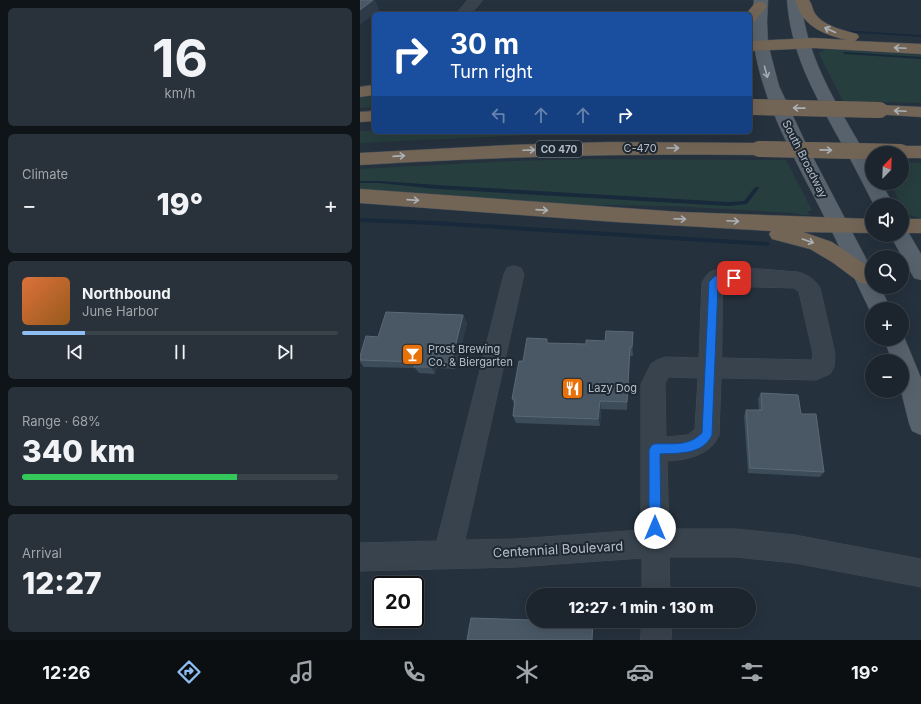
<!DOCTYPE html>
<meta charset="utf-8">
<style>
:root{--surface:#1c252e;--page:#29313a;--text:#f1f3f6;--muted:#a0a5aa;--line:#3a424a;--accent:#8ebef4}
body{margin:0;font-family:Inter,sans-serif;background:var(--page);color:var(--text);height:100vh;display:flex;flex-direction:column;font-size:15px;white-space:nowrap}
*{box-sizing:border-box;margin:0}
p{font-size:13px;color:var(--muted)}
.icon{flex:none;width:22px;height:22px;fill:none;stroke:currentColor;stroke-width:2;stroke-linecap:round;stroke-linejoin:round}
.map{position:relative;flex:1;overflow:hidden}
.details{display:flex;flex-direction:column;gap:8px;padding:8px;background:#0f1419;width:360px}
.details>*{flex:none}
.hud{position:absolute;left:12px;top:12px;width:380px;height:122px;border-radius:6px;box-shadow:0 4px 16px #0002,0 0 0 1px var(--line);background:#1a4fa0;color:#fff;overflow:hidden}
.needle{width:26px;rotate:23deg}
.fabs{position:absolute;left:505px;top:146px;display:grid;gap:8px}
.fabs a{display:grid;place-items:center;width:44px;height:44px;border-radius:50%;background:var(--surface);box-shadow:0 4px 16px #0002,0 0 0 1px var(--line);font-size:20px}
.speed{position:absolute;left:12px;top:576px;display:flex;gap:8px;font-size:20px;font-weight:700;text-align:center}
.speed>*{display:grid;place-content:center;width:52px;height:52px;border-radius:50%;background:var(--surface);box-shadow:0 4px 16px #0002,0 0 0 1px var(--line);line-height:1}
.speed .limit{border:2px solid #111;border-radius:6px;background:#fff;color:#111}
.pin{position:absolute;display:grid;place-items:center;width:34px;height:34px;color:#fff;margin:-17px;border-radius:8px;box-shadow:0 2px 6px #0006}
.me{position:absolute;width:44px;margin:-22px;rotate:0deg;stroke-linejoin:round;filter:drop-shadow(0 0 3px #0008)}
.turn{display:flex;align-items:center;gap:14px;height:84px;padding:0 12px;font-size:18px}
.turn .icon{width:52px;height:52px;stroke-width:2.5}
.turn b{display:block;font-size:28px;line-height:34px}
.lanes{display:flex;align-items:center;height:38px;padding:0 12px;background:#0003;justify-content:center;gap:20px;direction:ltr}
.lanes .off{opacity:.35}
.big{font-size:30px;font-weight:800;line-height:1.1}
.details .tile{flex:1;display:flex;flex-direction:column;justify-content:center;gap:6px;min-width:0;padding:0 14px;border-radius:6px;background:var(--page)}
.details .dial{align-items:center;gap:0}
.dial b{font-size:52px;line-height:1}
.song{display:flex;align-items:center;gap:12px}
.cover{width:48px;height:48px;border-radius:6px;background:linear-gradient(135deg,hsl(20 70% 55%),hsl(30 70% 35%))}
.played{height:4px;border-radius:2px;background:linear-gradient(90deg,var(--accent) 20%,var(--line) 20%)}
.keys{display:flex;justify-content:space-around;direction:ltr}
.heat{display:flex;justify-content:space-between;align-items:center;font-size:22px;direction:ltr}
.charge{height:6px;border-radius:3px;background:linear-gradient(90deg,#34c759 68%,var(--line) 0)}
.trip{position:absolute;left:166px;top:588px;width:230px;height:40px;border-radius:20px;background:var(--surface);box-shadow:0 4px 16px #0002,0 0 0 1px var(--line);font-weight:800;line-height:40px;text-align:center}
.tab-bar{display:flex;height:64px;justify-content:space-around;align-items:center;background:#0b0f12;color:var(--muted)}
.tab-bar .icon{width:28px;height:28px}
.tab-bar .selected{color:var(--accent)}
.tab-bar b{font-size:18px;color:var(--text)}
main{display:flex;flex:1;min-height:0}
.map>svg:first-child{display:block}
</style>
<main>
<section class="details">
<div class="tile dial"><b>16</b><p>km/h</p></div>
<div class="tile"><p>Climate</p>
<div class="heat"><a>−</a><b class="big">19°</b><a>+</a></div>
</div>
<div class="tile">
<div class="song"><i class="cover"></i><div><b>Northbound</b><p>June Harbor</p></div></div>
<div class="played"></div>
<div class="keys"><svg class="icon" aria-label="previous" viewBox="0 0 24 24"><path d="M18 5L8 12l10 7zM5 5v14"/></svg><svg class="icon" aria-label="pause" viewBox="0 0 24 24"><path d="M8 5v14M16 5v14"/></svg><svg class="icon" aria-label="next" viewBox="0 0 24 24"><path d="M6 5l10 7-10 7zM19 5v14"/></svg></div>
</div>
<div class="tile"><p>Range · 68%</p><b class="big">340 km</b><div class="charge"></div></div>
<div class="tile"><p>Arrival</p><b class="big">12:27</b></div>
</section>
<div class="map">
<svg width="561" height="640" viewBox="0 0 561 640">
<rect width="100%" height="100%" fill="#25313d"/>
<g fill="#273e3e">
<polygon points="463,49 561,55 561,103 483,101 459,54 459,52 464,51"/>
<polygon points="14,95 14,107 0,108 0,97"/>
<polygon points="0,131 171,132 171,135 0,143"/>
<polygon points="231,159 426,160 452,210 448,212 450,215 442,215 435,213 310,206 223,205 0,189 0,169 151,161"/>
<path d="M542,162L561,163V218C542,217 539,198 530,183H542Z"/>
</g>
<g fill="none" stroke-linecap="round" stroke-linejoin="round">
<g fill="#18293b" fill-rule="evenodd">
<polygon points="481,30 561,35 561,37 482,32 481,32"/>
<polygon points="484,52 561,57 561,59 485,54 483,53"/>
<polygon points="0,181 19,181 77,185 369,202 384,201 395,187 399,187 399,188 387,204 369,206 77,189 19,183 0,183"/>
<polygon points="0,218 73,221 408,242 410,244 408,246 73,225 0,222"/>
</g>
<defs>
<g id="minor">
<polygon points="108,0 123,0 111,14 96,14"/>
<path d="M154,266L161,268L164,274L105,540L156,539L281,530V384L291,364L297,360L305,357L339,358L342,282C345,278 346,275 350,272C364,264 419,271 438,272C447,275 455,279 460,288L475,354L474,367L470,374L456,380L361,378L359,435C351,455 327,460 307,461L309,529H375L435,535L561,559V587L435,563L375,557H309L310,595H282V558L156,567L0,571V543L77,541L144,274L147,268ZM363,286L434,288L439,292L453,354L452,360L362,358ZM309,377L338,378L335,429L328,435L306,437L305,384Z"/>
<polygon points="282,621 312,621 311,640 281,640"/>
</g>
<g id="major">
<path d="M394,0H408L407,22L408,44L419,86L447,146L512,270V287H520L531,309H512V315C496,282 481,249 464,216C437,162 403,106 394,45C391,30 393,15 394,0Z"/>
<path d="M427,0H441C447,64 482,111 512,166V183H521L534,205H514C502,182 491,159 478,137C453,91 431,53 427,0Z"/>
<polygon points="542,228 547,230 561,254 561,280 554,278 530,235 542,235"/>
<polygon points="542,332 561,378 561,435 552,431 549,423 541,391 542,361 532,361 524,339 542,339"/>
</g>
<g id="highway">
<path d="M435,0H449C452,4 452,8 454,12C462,26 483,30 497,34L499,37L495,41L561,44V54L454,48L390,51V41L454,38L487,40C470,36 451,30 441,14C438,10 438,5 435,0Z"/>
<polygon points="400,2 405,3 407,6 395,21 390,22 390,14 386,14 395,3"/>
<polygon points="14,85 14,95 0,97 0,87"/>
<polygon points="520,105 561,107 561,117 514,114 512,110 514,106"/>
<polygon points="14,111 14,121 0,122 0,112"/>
<path d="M249,142L399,143L405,145L408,149L405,153L399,155C266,153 133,157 0,165V153L150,145Z"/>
<polygon points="541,146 561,146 561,158 542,158 542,153 533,153 535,148"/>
<polygon points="0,189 320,212 512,219 512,233 443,232 472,242 512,269 512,282 506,284 499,282 472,262 450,249 412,239 409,234 411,231 256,222 0,203"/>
<rect x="542" y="219" width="19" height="14"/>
</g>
</defs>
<use href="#minor" stroke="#424c56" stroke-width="1"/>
<use href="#major" stroke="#424c56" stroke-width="1"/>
<use href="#highway" stroke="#444e58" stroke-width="1"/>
<use href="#minor" fill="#39434d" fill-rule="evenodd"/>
<use href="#major" fill="#57626d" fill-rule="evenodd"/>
<use href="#highway" fill="#736556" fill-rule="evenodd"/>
<defs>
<g id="highway-bridge">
<polyline points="390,107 520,110"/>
<polyline points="399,149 541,152"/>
</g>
</defs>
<use href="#highway-bridge" stroke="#444e58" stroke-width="16" stroke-linecap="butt"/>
<use href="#highway-bridge" stroke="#736556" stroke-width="16"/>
</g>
<g fill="#3d4c59">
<polygon points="103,315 107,323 95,369 76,368 75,374 59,373 55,368 4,367 0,362 0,356 18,337"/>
<polygon points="273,341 273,356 270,356 267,410 241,409 240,426 156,423 153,416 154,404 152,399 163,361 189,343 226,344"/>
<polygon points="401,393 441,414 464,472 460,477 388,473 384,416 386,410 399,410 398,399"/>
</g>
<g fill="#2e3c49">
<polygon points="13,0 15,0 19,10 0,25 0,10"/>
<polygon points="103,315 107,323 95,369 91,363"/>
<polygon points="273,332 273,356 272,347"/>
<polygon points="270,347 270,356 267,410 267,402"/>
<polygon points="72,362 76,368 75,374 71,367"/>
<polygon points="240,401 241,409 240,426 238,419"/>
</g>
<g fill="#4a5865" stroke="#5b6875">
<polygon points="0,0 13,0 0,10"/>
<polygon points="26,312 103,315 91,363 72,362 71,367 54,367 55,362 0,360 0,356 6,336 18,337"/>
<polygon points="246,331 273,332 272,347 270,347 267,402 240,401 238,419 153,416 155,399 152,399 159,361 163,361 167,338 187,339 187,343 226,344 226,340 245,341"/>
<polygon points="401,393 438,395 441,414 456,414 464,472 390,468 386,410 402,410"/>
<polygon points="111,618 173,620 173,621 233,622 232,640 107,640"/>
</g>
<defs><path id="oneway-shaft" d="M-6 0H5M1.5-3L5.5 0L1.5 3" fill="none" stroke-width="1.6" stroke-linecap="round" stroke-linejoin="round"/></defs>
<g stroke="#abb1b7">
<use href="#oneway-shaft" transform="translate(470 30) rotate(-156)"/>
<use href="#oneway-shaft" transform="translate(540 48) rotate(-177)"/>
<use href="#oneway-shaft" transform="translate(439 108) rotate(-179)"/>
<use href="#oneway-shaft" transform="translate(540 111) rotate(-177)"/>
<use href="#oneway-shaft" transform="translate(313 148)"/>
<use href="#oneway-shaft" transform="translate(169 150) rotate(-2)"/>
<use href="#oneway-shaft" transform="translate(466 150) rotate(1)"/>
<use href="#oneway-shaft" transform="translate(39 156) rotate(-4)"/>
<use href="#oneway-shaft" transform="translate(53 200) rotate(4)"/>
<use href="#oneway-shaft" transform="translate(182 210) rotate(4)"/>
<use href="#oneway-shaft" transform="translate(320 219) rotate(2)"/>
<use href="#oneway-shaft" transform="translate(373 221) rotate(3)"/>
<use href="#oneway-shaft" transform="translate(448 241) rotate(19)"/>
</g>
<use stroke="#a2acb6" href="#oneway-shaft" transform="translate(406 72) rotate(75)"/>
<path fill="#1a73e8" stroke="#114b97" d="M363,274H374L378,278L374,281H363L358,284L352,435C343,455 318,453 300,454L301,528L299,532L295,533L291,532L289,528V450L291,446L294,444C313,443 328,447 342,433L349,282L355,276Z"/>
<defs>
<symbol id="bar-square" viewBox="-11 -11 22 22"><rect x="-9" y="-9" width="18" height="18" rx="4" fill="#e8710a" stroke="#1e2832"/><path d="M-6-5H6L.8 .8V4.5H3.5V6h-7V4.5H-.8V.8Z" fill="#fff"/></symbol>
<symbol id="restaurant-square" viewBox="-11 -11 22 22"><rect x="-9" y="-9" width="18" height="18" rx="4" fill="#e8710a" stroke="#1e2832"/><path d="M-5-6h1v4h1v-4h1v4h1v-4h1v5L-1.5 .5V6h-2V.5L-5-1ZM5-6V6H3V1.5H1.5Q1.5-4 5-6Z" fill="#fff"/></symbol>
</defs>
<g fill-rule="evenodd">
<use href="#bar-square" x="40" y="342" width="25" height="25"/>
<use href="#restaurant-square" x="200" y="376" width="25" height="25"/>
</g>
<g text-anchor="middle" stroke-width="4" stroke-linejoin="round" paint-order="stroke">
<rect fill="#1e2832" stroke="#88919b" stroke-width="1" x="176" y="141" width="46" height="16" rx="3"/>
<g font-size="10" font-weight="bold" fill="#b5bec8">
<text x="199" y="153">CO 470</text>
</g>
<g font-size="11" fill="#b5bec8" stroke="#1e2832">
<text x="280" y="152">C-470</text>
<text transform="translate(445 159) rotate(63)" y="4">South Broadway</text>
</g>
<g font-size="11" fill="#b5bec8" stroke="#1e2832" text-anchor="start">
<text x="68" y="353">Prost Brewing<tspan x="68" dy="13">Co. &amp; Biergarten</tspan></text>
<text x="228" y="392">Lazy Dog</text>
</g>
<g font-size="13" fill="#b5bec8" stroke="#1e2832">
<text transform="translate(198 549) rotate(-3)" y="5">Centennial Boulevard</text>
</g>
</g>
</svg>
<div class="fabs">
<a><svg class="needle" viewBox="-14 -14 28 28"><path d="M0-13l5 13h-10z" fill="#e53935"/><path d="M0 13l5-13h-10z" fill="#a0a5aa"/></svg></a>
<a><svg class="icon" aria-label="sound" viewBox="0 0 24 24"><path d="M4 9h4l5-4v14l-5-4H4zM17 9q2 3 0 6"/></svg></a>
<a><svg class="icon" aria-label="search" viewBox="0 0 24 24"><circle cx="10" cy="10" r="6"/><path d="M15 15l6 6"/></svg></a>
<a>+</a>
<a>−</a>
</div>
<div class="speed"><div class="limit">20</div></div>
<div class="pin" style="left:374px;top:278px;background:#d93025"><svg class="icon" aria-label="arrive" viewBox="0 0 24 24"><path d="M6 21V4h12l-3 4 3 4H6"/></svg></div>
<svg class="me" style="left:295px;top:528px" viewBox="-20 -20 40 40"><circle r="19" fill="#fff"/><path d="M0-13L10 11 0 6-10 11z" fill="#1a73e8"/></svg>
<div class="trip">12:27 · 1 min · 130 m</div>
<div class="hud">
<div class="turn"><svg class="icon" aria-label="right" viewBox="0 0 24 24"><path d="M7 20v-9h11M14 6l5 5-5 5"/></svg><div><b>30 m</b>Turn right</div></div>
<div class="lanes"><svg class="icon off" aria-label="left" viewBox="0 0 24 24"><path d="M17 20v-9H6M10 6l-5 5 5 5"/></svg><svg class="icon off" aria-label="ahead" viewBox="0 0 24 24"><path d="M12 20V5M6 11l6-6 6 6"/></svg><svg class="icon off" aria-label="ahead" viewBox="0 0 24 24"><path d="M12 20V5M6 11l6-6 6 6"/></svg><svg class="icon" aria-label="right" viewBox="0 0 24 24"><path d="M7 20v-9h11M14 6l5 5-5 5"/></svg></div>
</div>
</div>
</main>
<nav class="tab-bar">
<b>12:26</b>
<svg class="icon selected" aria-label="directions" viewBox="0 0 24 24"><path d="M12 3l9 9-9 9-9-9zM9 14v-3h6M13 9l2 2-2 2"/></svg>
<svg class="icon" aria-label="music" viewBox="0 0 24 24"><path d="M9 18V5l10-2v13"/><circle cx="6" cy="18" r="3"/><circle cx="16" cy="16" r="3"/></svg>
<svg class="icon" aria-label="phone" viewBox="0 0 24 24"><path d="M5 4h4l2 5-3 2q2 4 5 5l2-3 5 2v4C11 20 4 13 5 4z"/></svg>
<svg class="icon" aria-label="climate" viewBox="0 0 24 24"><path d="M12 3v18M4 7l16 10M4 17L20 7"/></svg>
<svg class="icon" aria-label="car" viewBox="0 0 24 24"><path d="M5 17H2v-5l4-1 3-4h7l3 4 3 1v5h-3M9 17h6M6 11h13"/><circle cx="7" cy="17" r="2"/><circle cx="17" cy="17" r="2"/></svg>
<svg class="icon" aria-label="filters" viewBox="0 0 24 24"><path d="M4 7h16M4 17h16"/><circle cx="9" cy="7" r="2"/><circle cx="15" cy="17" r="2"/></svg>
<b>19°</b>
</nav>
